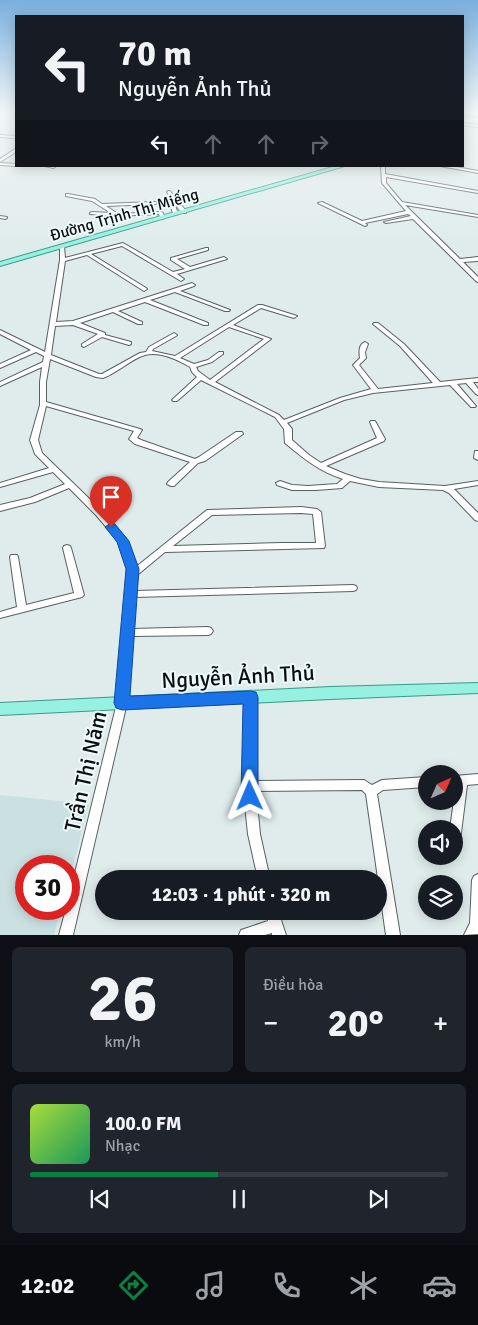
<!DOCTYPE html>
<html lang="vi">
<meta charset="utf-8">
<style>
:root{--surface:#171b24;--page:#20242c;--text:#f1f3f6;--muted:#9ea1a6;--line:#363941;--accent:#0b8043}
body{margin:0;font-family:Signika,sans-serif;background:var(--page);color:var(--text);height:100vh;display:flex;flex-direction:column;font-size:19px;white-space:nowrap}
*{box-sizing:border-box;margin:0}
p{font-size:16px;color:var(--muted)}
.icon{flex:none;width:28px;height:28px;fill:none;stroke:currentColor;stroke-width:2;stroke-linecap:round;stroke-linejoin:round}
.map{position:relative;height:935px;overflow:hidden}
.panel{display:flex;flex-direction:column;gap:12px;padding:12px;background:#0d0f14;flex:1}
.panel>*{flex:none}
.guide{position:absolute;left:15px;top:15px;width:449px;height:152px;border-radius:0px;box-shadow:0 2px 12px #0003;background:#171b24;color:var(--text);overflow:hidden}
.needle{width:32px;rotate:45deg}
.fabs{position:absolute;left:418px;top:765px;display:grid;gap:10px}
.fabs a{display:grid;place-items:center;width:45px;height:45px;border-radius:50%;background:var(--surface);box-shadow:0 2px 12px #0003;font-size:25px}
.speed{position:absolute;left:15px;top:855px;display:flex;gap:10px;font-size:25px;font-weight:700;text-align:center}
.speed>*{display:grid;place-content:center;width:65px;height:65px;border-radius:50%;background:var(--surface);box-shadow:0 2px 12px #0003;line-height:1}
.speed .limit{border:8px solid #d22;background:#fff;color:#111}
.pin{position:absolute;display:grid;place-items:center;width:42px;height:42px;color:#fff;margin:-51px -21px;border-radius:50% 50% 50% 0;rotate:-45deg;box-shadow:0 0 5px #0007}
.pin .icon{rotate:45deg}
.me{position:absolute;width:55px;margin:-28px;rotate:359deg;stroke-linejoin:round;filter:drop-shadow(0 0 4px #0008)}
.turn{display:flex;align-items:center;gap:18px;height:105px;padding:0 20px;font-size:22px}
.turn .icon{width:65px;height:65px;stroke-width:2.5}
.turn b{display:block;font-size:35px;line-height:42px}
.lanes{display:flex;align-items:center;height:48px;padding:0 20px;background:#0003;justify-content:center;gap:25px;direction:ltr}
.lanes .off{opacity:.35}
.big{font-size:38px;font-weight:700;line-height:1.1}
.panel .tile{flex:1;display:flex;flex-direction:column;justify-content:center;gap:8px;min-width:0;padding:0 18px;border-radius:8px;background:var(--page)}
.panel .dial{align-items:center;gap:0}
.dial b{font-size:65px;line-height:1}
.song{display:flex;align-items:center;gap:15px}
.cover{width:60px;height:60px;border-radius:8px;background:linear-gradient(135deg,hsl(80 70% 55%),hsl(150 70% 35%))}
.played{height:5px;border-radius:2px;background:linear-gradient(90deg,var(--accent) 45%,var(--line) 45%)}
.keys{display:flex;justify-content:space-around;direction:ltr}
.heat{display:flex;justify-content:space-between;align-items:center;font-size:28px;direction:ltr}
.panel .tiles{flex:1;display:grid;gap:12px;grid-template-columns:1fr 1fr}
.tile:last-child{grid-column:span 2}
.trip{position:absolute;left:95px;top:870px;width:292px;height:50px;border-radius:25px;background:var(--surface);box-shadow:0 2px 12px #0003;font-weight:700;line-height:50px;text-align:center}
.menu{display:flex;height:80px;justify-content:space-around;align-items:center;background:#090b0e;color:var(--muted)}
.menu .icon{width:35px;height:35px}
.menu .selected{color:var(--accent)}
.menu b{font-size:22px;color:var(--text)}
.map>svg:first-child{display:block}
</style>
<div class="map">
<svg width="478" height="935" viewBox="0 0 478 935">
<rect width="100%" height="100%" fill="#e0ecec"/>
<polygon fill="#cbe0e1" points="0,795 89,804 69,881 69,866 26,866 26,909 61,909 54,935 0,935"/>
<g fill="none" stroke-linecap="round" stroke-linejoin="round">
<defs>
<g id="minor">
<polygon points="462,113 478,115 478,117 462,114"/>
<polygon points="462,123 478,125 478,127 462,125"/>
<polygon points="0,135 16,136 16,138 0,137"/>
<polygon points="15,149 16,149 16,152 0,162 0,159"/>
<polygon points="0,163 16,164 16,166 0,165"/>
<polygon points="45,166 54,166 55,167 53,168"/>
<polygon points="381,166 385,166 385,174 478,191 478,193 386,177 386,183 402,202 478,215 478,217 405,205 460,259 478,257 478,261 463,262 478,277 478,282 476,281 413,219 386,223 384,222 411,216 408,214 365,223 367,225 365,226 318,203 322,202 362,221 406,211 382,183"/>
<polygon points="440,166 451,166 478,171 478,173"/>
<polygon points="168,191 170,191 186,211 186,213 182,213 174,203 178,214 174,215 169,203 172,200 167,192"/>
<polygon points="68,194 95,199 102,204 156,202 156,204 154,204 106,206 118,214 161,212 163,213 165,218 161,219 159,214 115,216 90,214 90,213 92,212 111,213 92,201 66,196 66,194"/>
<polygon points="0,216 7,217 7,218 5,219 0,218"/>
<path d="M123,243L173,272L185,269L171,260V258L206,248H208V250L177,259L190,267L224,257L227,259L177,274L184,279L181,281L122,246L91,254L146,288L147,289L144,291L87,255L65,261L56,322L73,321L192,283L195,285L194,286L180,291L230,310L229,311H225L175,292L150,300L208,323V325H204L145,302L118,311L142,322V324H138L113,312L80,323L105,333V335L131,342V344L129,345L102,337L84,347L82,346V344L98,334L73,325L55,326L51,355L99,374H102L140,353L146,352L149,347L174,333L177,335L176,336L153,349L152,351L175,356L258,305H262L297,316L294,318L261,308L233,325L271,339L215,382L279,415L284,420L340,398L371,389L353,365L360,358C359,352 359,344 365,342L368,344L365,352L366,358L359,365L378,389L433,383L400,346L373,324L374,323H378L404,344L440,382L478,378V382H473L478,389V395L476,394L466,383L457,384L475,405L476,406L475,407H471L450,385L373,393L344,400L287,423L292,429V440L309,455L321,463L377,438L370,422L371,421H375L385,439L384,441L326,466L345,474L361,479L379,482L445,486L478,481V485L454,489L478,513V521L475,520L449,493L443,490L379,487L350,481L342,488L316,490H292L277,485L276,483L280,481L292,485L308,486L337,484L343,479C320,472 303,458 285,443L284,429L275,417L201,380L177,401H173L172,400L173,399L197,377L192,372L190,367C178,360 160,351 145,355C131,359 117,373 103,378L96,377L50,359L46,382V402L140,429L142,430L137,438L141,440L195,459L199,457L236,432H242L243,434L205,461L198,463L174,486H171L167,484L168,482L190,462L135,444L129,439L134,431L46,406L38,440L42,453L102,511L126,539L136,567L207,510L301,507L317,509L321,512L325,546L324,548L165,552L136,576L135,591L353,585L356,586L357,588L356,590L353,591L134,597L132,629L208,627L211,628L213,631L211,634L208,635L132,636L127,703L73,935H59L66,909H69V897L117,703L128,569L119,542L96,515L69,488L35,502L0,511V505L30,498L65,484L53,472L0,487V483L49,468L35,454L30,440L40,405V382L42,367L0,386V382L43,362L44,356L36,352L0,368V364L31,350L0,334V330L45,352L60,260V245L64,246L65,258ZM229,327L264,339L210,380L198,371L196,367L212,362L223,354V352H219L208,360L194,364L180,358ZM301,513L313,514L316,543H281L173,546L212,515Z"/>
<polygon points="475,451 478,451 478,460 474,458"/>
<polygon points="67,545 70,546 71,548 84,595 82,597 0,618 0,612 17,607 10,557 11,555 17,555 18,557 26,605 74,593 63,548 64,546"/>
<polygon points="251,693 255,694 256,697 255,743 255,781 364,780 372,785 382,780 426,777 426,787 383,790 377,794 400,935 386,935 366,794 362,790 256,791 260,834 270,879 258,879 248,834 243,786 246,697 247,694"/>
<polygon points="478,774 478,784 467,785 460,841 458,845 454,847 454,829 450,829 456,786 454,786 454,776"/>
<polygon points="478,874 478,934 464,935 470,923 472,880 474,876"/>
<polygon points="266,911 278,911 286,935 272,935 272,933 265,935 239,935 241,930 268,921"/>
</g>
<g id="major">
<polygon points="336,166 345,166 0,266 0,262"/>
<polygon points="478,683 478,693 330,699 0,715 0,703 330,687"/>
</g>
</defs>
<use href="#minor" stroke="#576162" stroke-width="2"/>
<use href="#major" stroke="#389b8a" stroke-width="2"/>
<use href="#minor" fill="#fff" fill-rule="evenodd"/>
<use href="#major" fill="#96f1e1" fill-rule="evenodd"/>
</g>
<linearGradient id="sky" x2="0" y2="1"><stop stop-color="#7aafde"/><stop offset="0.46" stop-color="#f1f6f6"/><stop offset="1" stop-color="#f1f6f6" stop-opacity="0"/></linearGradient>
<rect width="478" height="244" fill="url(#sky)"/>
<polygon fill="#1a73e8" stroke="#114b97" points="111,523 115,524 129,541 139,569 130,696 250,691 256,692 258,697 258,796 256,802 250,804 244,802 241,796 243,704 122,710 116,708 114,703 126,569 117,542 105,527"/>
<g text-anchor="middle" stroke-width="4" stroke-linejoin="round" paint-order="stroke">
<g font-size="16" fill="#0b0f0f" stroke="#edf9fa">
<text transform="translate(124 214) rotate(-16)" y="6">Đường Trịnh Thị Miếng</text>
</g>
<g font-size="22" fill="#0b0f0f" stroke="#edf9fa">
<text transform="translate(238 676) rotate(-3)" y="8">Nguyễn Ảnh Thủ</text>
<text transform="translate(85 771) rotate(-77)" y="8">Trần Thị Năm</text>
</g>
</g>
</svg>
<div class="fabs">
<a><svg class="needle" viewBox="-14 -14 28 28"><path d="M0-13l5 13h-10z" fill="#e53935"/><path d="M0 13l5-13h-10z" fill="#9ea1a6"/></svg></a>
<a><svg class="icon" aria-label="sound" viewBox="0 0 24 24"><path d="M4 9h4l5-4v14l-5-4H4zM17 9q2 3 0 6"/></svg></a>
<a><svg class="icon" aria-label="layers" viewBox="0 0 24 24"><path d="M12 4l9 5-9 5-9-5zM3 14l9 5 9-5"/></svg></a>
</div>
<div class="speed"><div class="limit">30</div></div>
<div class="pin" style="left:111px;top:527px;background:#d93025"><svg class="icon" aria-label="arrive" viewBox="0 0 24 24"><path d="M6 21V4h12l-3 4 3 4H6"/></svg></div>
<svg class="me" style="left:250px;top:796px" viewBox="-20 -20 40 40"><path d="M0-17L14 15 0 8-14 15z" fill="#1a73e8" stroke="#fff" stroke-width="4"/></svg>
<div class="trip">12:03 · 1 phút · 320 m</div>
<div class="guide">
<div class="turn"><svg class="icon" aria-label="left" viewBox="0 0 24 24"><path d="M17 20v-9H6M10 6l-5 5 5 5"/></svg><div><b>70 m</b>Nguyễn Ảnh Thủ</div></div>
<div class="lanes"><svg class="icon" aria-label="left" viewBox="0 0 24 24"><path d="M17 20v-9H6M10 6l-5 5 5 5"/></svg><svg class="icon off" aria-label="ahead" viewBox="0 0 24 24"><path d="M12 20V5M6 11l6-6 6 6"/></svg><svg class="icon off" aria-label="ahead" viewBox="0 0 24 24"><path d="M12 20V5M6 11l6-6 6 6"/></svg><svg class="icon off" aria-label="right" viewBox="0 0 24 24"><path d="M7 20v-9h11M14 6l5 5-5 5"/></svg></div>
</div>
</div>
<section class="panel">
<div class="tiles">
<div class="tile dial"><b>26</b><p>km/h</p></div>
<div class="tile"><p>Điều hòa</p>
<div class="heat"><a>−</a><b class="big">20°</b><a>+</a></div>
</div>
<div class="tile">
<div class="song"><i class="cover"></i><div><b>100.0 FM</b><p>Nhạc</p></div></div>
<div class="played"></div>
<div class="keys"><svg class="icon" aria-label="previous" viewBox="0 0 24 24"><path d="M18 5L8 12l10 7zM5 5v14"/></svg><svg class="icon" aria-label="pause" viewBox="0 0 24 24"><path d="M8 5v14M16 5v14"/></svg><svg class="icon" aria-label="next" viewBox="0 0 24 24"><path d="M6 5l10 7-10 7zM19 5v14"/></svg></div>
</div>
</div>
</section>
<nav class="menu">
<b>12:02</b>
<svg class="icon selected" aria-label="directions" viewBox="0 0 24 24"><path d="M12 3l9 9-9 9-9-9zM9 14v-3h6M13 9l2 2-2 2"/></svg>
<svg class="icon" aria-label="music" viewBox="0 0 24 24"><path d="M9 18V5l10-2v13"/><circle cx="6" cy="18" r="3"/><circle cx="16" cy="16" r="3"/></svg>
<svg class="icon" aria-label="phone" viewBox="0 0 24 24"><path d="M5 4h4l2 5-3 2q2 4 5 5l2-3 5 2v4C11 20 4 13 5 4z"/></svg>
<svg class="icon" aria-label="climate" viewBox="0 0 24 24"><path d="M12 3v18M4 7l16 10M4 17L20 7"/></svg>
<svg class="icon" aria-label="car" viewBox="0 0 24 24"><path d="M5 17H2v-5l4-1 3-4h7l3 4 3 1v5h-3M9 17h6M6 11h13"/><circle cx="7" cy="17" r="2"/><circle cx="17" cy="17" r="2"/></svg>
</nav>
